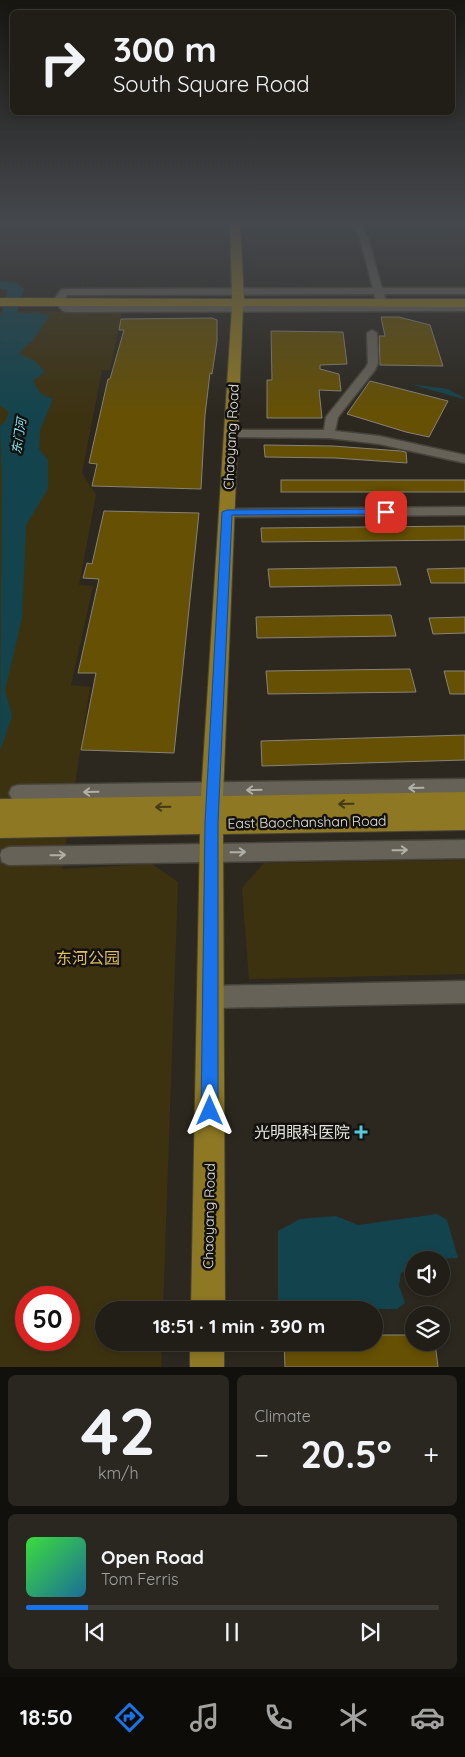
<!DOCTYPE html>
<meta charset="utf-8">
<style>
:root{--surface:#211e17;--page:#292720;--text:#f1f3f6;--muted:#a2a2a1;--line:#3e3c36;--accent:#1a73e8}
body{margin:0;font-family:Quicksand,"Noto Sans SC",sans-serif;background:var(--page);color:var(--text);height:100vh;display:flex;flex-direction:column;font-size:19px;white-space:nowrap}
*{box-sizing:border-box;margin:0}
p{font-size:16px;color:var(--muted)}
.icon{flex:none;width:28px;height:28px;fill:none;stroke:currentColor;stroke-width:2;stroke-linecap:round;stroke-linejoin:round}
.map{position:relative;height:1367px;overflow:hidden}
.side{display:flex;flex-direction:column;gap:8px;padding:8px;background:#12100d;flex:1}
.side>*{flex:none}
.guide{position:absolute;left:10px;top:10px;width:445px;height:105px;border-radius:8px;box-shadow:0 2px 8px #0003,0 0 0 1px var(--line);background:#211e17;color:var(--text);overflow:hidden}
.controls{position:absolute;left:405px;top:1251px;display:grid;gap:10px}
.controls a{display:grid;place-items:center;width:45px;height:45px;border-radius:50%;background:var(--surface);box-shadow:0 2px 8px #0003,0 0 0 1px var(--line);font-size:25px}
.speed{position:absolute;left:15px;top:1286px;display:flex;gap:10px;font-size:25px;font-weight:700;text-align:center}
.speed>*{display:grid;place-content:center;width:65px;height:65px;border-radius:50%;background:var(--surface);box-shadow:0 2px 8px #0003,0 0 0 1px var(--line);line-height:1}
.speed .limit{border:8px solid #d22;background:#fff;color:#111}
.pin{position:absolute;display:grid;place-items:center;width:42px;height:42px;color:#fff;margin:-21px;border-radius:10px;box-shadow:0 2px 8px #0006}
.me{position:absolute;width:55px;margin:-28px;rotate:0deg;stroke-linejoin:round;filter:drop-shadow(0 0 4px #0008)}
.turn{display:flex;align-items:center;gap:18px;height:105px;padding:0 20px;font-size:22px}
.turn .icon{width:65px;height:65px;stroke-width:2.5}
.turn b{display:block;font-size:35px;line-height:42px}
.big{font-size:38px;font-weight:800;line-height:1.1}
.side .tile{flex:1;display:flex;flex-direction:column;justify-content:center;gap:8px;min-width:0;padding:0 18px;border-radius:8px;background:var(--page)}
.side .dial{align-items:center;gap:0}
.dial b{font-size:65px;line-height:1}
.song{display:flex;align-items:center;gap:15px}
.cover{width:60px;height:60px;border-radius:8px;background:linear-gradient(135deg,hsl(120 70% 55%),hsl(200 70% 35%))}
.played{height:5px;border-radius:2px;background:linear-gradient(90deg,var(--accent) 15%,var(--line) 15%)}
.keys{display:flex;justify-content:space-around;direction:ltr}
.heat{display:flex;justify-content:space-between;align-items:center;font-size:28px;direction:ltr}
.side .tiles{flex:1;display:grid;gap:8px;grid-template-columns:1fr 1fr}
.tile:last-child{grid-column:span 2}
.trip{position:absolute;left:95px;top:1301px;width:288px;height:50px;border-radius:25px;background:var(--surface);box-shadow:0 2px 8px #0003,0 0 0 1px var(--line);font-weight:800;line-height:50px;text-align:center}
.tab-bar{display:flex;height:80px;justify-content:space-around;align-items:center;background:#0d0c09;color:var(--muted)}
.tab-bar .icon{width:35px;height:35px}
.tab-bar .current{color:var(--accent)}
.tab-bar b{font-size:22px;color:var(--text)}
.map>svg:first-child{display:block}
</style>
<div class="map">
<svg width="465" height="1367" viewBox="0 0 465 1367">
<rect width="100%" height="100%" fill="#2c281f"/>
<g fill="#3d3210" fill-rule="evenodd">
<path d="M0,311L122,312L110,370H102L82,473L96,495L79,585L93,586L71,685L90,687L62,869L152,864L178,882L163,1310H104V1342L162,1343L161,1367H0ZM26,1298H69V1340H26Z"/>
<polygon points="465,860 465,974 249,979 242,888 264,863"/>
</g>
<g fill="#13444d">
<polygon points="9,313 36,313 50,315 33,340 19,353 36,362 45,372 33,381 41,394 53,399 40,430 39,449 48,460 48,489 26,525 22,618 5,690 12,716 0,751 2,482 0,426 5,422 9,412 0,405 0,314"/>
<polygon points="410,384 448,389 464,398 463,399"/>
<polygon points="437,1214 447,1220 458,1258 414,1260 414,1267 401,1273 399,1286 405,1303 397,1309 285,1309 278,1299 278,1231 300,1219 336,1216 358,1225"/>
</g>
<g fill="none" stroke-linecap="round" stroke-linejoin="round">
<polygon fill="#13444d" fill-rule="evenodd" points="0,281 17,283 24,289 17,313 11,347 9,351 0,351 0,319 8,290 0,289"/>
</g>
<g fill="#655004" stroke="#878378">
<polygon points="381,317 399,317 430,325 443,366 380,365 379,336 385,336"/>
<polygon points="212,318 217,320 217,341 212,374 210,373 205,415 201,489 92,486 97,464 89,463 108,379 110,379 124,330 119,330 121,319"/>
<polygon points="271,331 343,332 347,364 320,365 320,369 339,374 341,391 319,390 322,418 267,418 267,380 272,380"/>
<polygon points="370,381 448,401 429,437 406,432 347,414"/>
<polygon points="264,445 333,446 401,451 406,452 407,463 335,458 265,457"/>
<rect x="281" y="480" width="184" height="12"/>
<polygon points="104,511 199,513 174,753 81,750 96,673 78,673 99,579 83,578 87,563 92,564"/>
<polygon points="465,526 465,540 262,542 261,528"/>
<polygon points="396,567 401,585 270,587 268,569"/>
<polygon points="465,568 465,583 431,583 427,569"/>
<polygon points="391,615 396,636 257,638 256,617"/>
<polygon points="465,617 465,633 433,634 429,618"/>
<polygon points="410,669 416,692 268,694 266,671"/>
<polygon points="444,671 465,671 465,694 450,694"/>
<polygon points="465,735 465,760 262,766 261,741"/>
<polygon points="374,1335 414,1335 414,1342 435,1342 438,1367 285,1367 284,1342 374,1342"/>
</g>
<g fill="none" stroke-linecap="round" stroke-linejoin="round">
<defs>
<g id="minor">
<polygon points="353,223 361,223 368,239 382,288 465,288 465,294 384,294 386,301 381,304 376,301 374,294 67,295 63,301 69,306 465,305 465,311 66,312 63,311 53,301 61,290 64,289 373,288 360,239"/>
<polygon points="372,330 377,333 378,363 375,370 338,417 335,431 379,436 465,455 465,463 379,444 329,438 227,437 225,434 231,430 324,430 326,417 366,367 368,363 367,333"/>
<polygon points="465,507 465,515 227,517 220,513 227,509"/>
<polygon points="465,779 465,795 18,801 12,799 9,793 12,787 18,785"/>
<polygon points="465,840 465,858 9,865 2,862 0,855 2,850 9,847"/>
<polygon points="465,981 465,1003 211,1008 203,1005 200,997 203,989 211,986"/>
</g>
<g id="major">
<polygon points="230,223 240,223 244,299 465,299 465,307 243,306 223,796 465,792 465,830 223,834 225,1310 191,1310 200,834 0,838 0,799 201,796 232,306 0,306 0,298 232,299"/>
<rect x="190" y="1342" width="34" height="25"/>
</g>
</defs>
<use href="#minor" stroke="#46433b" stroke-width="3"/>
<use href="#major" stroke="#46433b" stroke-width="2"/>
<use href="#minor" fill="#666257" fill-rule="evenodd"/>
<use href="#major" fill="#8e7823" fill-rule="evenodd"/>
</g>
<defs><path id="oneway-shaft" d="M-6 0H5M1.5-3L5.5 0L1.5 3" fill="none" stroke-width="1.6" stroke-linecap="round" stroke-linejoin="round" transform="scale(1.25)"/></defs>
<g stroke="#b2afa7">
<use href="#oneway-shaft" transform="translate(416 788) rotate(179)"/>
<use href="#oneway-shaft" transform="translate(254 790) rotate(179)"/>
<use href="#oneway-shaft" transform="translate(91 792) rotate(179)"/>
<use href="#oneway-shaft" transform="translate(400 850) rotate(-1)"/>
<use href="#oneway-shaft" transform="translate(238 852) rotate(-1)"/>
<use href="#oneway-shaft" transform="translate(58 855) rotate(-1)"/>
</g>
<g stroke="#443a16">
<use href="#oneway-shaft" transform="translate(346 804) rotate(179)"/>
<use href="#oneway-shaft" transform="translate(163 807) rotate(179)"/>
</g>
<linearGradient id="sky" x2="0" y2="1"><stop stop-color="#181611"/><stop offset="0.54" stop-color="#45484d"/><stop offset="1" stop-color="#45484d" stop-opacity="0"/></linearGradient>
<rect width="465" height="414" fill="url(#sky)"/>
<polygon fill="#1a73e8" stroke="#114b97" points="386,509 389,510 389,514 232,515 218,823 218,1111 215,1117 210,1120 204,1117 201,1111 205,823 222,512 227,510"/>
<path fill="#55cadf" stroke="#13110d" stroke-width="2" d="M358.5 1124.5h5v5h5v5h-5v5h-5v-5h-5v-5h5z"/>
<g text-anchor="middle" stroke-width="5" stroke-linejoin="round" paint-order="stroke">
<g font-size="12" font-style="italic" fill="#89e9fc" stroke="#13110d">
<text transform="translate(19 436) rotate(-81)" y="4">东门河</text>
</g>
<g font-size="14" fill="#e5e3dd" stroke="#13110d">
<text transform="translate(231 437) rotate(-87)" y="5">Chaoyang Road</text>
<text transform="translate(307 822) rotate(-1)" y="5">East Baochanshan Road</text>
<text transform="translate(209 1216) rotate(-89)" y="5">Chaoyang Road</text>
</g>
<g font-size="16" fill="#debe61" stroke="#13110d">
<text x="88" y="964">东河公园</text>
</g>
<g font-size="16" fill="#e5e3dd" stroke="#13110d" text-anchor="end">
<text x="350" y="1138">光明眼科医院</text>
</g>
</g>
</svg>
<div class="controls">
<a><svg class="icon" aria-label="sound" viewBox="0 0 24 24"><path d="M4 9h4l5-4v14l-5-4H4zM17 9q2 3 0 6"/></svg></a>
<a><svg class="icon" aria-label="layers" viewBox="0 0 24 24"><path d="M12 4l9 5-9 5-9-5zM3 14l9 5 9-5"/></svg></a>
</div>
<div class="speed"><div class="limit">50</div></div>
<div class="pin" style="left:386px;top:512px;background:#d93025"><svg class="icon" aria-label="arrive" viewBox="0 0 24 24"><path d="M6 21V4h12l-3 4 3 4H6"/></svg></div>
<svg class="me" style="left:210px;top:1111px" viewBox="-20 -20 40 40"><path d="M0-17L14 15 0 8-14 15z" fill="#1a73e8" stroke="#fff" stroke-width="4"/></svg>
<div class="trip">18:51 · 1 min · 390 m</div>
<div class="guide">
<div class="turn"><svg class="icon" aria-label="right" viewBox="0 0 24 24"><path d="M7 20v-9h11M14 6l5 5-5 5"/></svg><div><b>300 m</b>South Square Road</div></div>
</div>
</div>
<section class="side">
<div class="tiles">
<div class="tile dial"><b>42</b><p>km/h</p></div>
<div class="tile"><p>Climate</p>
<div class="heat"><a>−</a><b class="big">20.5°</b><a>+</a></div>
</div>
<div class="tile">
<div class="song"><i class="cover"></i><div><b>Open Road</b><p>Tom Ferris</p></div></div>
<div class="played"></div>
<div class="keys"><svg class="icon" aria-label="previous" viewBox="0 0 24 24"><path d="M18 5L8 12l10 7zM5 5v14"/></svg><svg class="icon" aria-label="pause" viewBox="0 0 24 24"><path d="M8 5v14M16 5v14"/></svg><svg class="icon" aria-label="next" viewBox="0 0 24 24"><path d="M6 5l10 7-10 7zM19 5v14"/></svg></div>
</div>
</div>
</section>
<nav class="tab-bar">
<b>18:50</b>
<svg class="icon current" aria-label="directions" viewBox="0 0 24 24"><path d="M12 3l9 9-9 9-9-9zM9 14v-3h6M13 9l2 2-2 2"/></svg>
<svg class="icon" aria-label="music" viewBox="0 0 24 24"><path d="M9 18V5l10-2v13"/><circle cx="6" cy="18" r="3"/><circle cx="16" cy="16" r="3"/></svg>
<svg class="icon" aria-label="phone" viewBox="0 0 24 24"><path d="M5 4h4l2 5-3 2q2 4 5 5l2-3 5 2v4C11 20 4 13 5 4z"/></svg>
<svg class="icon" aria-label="climate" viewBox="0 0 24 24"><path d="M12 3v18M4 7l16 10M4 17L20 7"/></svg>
<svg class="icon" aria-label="car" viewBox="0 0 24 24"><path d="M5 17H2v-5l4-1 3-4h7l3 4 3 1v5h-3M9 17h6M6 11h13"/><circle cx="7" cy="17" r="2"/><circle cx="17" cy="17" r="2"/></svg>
</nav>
